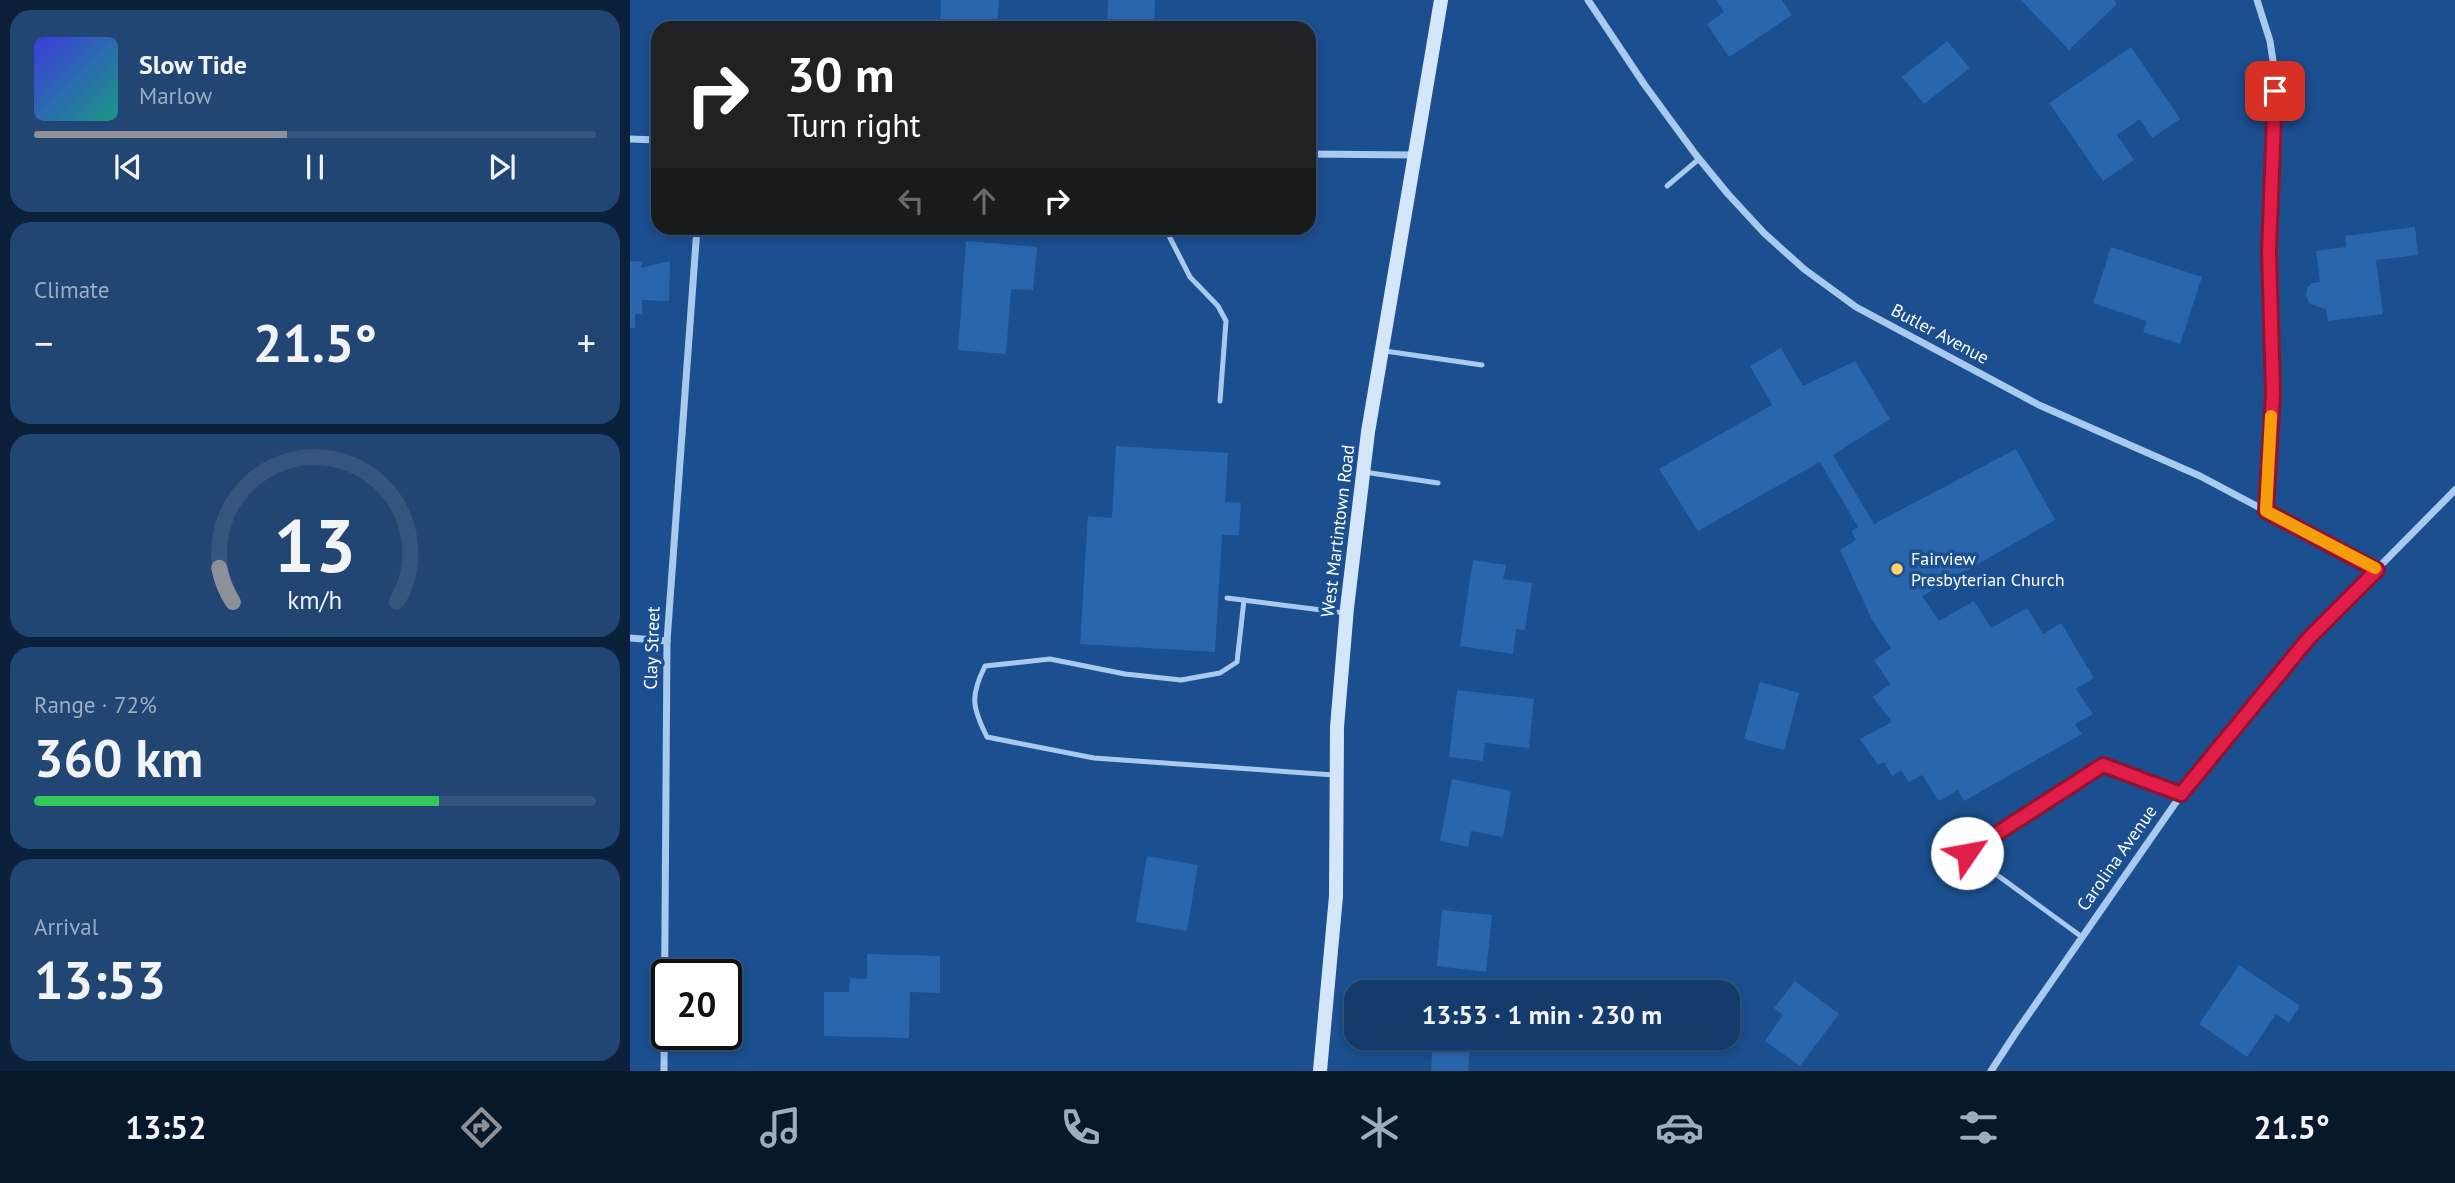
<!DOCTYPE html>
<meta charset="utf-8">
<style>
:root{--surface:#143b6b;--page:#214673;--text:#f1f3f6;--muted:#9dadc1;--line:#33557e;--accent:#8c9099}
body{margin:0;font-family:"PT Sans",sans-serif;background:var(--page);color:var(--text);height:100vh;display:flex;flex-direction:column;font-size:26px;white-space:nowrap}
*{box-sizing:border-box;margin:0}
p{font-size:23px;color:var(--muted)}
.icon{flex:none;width:38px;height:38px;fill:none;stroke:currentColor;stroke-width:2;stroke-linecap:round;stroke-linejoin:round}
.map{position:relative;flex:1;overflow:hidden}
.side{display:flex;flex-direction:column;gap:10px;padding:10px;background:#0b203b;width:630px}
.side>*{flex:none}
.guide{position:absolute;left:21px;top:21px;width:665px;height:214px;border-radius:21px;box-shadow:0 4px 10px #0003,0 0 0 2px var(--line);background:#202124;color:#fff;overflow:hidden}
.speed{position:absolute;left:21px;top:959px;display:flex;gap:14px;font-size:35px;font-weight:700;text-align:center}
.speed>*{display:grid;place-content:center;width:91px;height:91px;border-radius:50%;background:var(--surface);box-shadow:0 4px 10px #0003,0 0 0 2px var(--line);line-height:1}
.speed .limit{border:4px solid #111;border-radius:10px;background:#fff;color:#111}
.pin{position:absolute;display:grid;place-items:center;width:60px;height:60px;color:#fff;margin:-30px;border-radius:14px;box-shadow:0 4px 10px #0006}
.me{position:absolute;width:77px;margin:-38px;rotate:57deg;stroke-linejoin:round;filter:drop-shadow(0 0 5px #0008)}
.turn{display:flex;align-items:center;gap:24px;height:147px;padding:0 21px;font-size:32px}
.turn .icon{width:91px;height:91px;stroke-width:2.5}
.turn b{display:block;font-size:49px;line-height:60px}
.lanes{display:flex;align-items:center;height:66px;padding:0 21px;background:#0003;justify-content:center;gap:35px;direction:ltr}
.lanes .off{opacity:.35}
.big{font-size:52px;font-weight:700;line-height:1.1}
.side .widget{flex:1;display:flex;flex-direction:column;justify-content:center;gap:10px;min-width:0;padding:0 24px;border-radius:21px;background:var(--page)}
.side .dial{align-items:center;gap:0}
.dial svg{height:182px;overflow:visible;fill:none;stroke:var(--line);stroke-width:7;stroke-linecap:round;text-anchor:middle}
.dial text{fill:var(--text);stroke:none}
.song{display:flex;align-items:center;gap:21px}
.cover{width:84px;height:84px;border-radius:10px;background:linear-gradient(135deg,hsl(240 70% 55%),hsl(170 70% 35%))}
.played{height:7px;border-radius:4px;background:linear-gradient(90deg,var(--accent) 45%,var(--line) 45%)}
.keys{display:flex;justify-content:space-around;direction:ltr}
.heat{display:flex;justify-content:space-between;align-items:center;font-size:38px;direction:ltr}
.charge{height:10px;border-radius:5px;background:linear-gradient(90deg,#34c759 72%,var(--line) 0)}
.trip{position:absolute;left:714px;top:980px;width:396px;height:70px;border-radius:21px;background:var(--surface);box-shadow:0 4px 10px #0003,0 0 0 2px var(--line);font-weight:700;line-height:70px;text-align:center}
.menu{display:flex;height:112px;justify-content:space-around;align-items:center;background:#08182b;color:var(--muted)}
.menu .icon{width:49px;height:49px}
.menu .selected{color:var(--accent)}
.menu b{font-size:32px;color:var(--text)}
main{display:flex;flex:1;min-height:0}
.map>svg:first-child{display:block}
</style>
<main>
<section class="side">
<div class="widget">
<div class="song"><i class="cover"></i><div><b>Slow Tide</b><p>Marlow</p></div></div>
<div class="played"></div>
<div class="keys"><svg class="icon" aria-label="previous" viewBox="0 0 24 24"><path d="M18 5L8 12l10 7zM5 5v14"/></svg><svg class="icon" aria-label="pause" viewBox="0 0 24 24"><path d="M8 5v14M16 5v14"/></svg><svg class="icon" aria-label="next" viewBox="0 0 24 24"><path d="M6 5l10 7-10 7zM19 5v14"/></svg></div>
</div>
<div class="widget"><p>Climate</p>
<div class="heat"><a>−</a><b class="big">21.5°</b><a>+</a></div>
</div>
<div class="widget dial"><svg viewBox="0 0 100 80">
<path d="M14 69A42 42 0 1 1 86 69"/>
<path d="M14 69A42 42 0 0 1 8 54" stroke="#8c9099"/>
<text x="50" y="56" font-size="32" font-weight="700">13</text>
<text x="50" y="72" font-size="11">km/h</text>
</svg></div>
<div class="widget"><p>Range · 72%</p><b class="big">360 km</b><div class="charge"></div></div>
<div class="widget"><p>Arrival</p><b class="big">13:53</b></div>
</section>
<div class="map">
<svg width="1825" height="1071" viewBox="0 0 1825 1071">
<rect width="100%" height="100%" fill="#1b4f8f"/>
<g fill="#2a66ad">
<polygon points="311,0 369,0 367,28 310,28"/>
<polygon points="478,0 525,0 524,28 477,28"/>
<polygon points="1086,0 1152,0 1162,15 1099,57 1077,24 1094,12"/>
<polygon points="1391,0 1484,0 1487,4 1439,50"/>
<polygon points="1317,41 1340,68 1294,104 1272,77"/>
<polygon points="1501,47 1550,119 1522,138 1510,119 1487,135 1504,160 1473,181 1419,103"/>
<polygon points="1785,227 1788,255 1746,260 1753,314 1698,321 1696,309 1680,304 1676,296 1677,288 1682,283 1690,282 1686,251 1716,247 1715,236"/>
<polygon points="336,241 407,247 403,290 381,289 376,354 328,350"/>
<polygon points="1481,247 1572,277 1550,344 1513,332 1517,321 1463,303"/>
<polygon points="0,261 12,262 11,268 40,261 39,301 12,300 12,314 5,314 5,328 0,328"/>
<polygon points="1151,348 1173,386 1225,361 1260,419 1203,455 1244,524 1386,449 1425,520 1292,596 1309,621 1344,601 1361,628 1397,608 1413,634 1431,623 1464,678 1446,689 1463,714 1445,724 1452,734 1334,801 1328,790 1309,801 1292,775 1279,782 1271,770 1262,776 1254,762 1248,765 1230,739 1262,722 1243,697 1260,684 1244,660 1261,648 1242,620 1210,550 1226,540 1221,531 1228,527 1190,462 1068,531 1029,469 1142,405 1120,366"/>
<polygon points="486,446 598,453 595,502 611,503 609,535 592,535 585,652 450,644 458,516 482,518"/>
<polygon points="843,560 876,565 873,579 902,583 895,630 886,629 883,654 830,646"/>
<polygon points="1130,682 1169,693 1154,750 1114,739"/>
<polygon points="827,690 904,699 899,748 855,743 853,761 819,757"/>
<polygon points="822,779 881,791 873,837 841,831 838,847 810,841"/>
<polygon points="517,856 568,865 557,931 506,922"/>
<polygon points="812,910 862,915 856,972 807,966"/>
<polygon points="237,954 310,956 310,993 280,992 279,1038 194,1036 194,992 219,992 220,978 237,979"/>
<polygon points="1609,965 1670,1006 1659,1023 1646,1014 1617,1057 1569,1024"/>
<polygon points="1165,981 1209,1014 1170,1066 1135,1041 1153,1015 1144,1008"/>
<polygon points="803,1038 841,1038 838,1071 801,1071"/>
</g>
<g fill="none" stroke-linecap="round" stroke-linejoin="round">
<g stroke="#a9c9ee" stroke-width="5">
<polyline points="1037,186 1069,159"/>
<polyline points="535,228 560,277 588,306 596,321 590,401"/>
<polyline points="755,351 852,365"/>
<polyline points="734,472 808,483"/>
<polyline points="597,598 715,613"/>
<path d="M614,600L607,662L590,673L551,680L495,674L420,659L355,666C340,696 342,707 357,737L464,758L704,775"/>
<polyline points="1452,937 1337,853 1473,765 1551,795"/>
</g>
<g stroke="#a9c9ee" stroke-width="7">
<polyline points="958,0 1014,84 1066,155 1098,194 1134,233 1174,269 1226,307 1409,405 1570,476 1747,570"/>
<polyline points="1627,0 1640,41 1645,74 1639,251 1643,393 1636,511"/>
<polyline points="0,139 28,140"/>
<polyline points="679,154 784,155"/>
<polyline points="0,638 37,641"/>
<polyline points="34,1071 37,641 67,228"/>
<polyline points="1361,1071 1387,1031 1551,795 1679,638 1825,490"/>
</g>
<polyline stroke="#d6e6fa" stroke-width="14" points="690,1071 706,896 707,727 717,608 738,432 811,0"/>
</g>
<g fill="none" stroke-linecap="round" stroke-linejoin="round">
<defs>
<polyline id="route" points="1337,853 1473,765 1551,794 1679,638 1747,570 1636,511 1643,393 1639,251 1645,91"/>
</defs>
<use href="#route" stroke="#92132f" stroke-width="18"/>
<use href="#route" stroke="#e11d48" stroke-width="12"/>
<polyline stroke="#f59e0b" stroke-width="12" points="1641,416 1636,511 1745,568"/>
</g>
<circle fill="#ffd166" stroke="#1b4f8f" stroke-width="2.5" cx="1267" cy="569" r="7"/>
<g text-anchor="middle" stroke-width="7" stroke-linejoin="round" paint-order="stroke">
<g font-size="18" fill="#fff" stroke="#1b4f8f">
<text transform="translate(1310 334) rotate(28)" y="6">Butler Avenue</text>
<text transform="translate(708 531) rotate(-83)" y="6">West Martintown Road</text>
<text transform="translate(22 648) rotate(-88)" y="6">Clay Street</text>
<text transform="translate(1487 858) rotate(-55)" y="6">Carolina Avenue</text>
</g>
<g font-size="18" fill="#fff" stroke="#1b4f8f" text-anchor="start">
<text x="1281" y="565">Fairview<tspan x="1281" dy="21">Presbyterian Church</tspan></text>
</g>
</g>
</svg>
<div class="speed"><div class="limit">20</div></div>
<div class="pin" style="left:1645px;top:91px;background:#d93025"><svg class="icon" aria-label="arrive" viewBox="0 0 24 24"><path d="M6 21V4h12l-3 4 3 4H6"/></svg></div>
<svg class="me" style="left:1337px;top:853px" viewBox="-20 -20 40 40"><circle r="19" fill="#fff"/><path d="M0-13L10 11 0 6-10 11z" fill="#e11d48"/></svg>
<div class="trip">13:53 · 1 min · 230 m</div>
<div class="guide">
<div class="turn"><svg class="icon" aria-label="right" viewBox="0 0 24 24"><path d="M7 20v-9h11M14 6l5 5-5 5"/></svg><div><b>30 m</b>Turn right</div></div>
<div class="lanes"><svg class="icon off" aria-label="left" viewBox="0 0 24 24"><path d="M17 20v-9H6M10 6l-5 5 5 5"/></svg><svg class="icon off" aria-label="ahead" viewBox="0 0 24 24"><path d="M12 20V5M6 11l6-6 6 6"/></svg><svg class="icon" aria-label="right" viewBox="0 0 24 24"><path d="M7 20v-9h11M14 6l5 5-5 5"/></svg></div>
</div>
</div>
</main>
<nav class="menu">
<b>13:52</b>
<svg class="icon selected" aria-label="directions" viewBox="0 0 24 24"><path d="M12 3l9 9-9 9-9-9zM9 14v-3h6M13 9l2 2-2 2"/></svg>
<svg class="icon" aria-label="music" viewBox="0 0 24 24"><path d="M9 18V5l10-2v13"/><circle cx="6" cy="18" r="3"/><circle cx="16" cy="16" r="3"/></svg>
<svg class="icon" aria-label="phone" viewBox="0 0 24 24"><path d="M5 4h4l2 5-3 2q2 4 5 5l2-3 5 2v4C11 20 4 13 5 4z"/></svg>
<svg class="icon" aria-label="climate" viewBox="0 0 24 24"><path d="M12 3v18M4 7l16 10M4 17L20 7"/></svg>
<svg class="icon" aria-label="car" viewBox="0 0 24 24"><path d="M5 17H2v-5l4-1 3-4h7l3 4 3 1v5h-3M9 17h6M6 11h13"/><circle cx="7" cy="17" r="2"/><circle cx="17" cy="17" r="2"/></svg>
<svg class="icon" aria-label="filters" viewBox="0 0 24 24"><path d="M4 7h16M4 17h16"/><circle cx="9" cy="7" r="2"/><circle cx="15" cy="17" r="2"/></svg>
<b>21.5°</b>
</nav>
